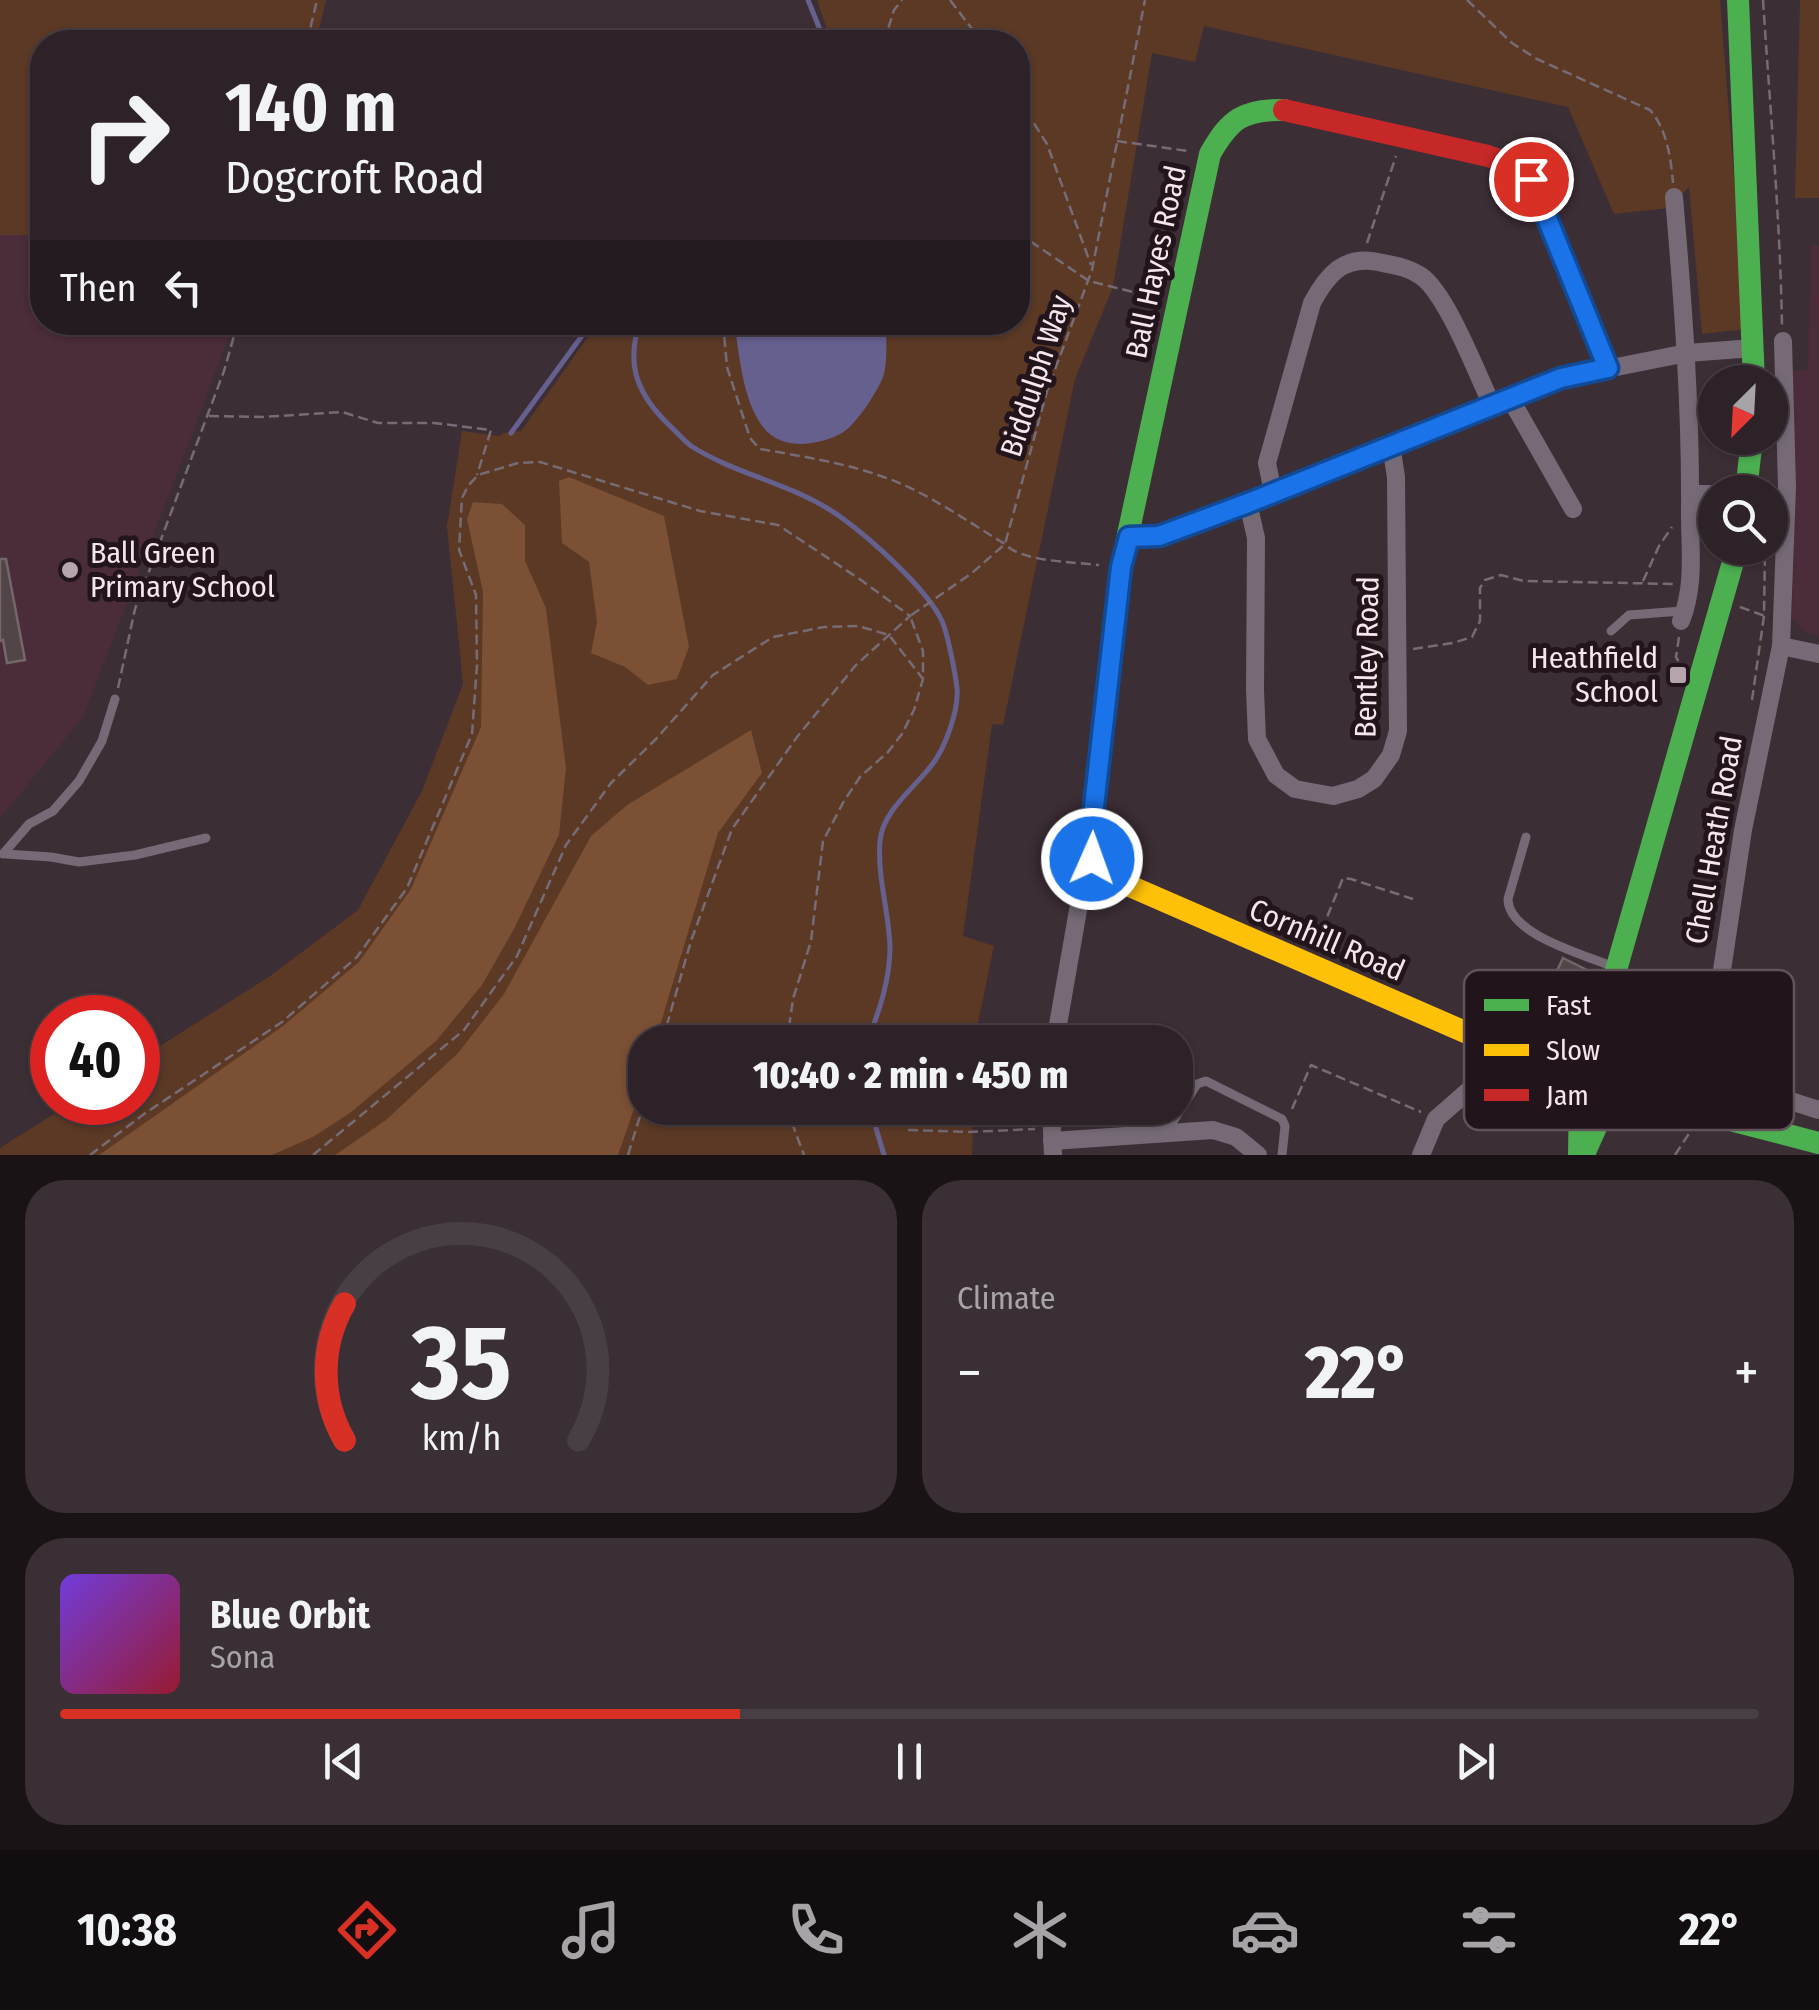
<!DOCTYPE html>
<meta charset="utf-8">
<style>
:root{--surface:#2d2228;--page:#392f34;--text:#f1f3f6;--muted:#a7a4a8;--line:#483f45;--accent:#d93025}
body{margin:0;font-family:"Fira Sans Condensed",sans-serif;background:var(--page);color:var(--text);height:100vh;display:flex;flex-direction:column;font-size:38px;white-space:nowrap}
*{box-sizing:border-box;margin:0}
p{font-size:32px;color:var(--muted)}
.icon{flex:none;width:55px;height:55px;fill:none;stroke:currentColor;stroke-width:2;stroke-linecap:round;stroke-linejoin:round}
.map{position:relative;height:1155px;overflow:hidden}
.drawer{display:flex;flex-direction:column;gap:25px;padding:25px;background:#191316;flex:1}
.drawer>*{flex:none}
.hud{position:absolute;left:30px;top:30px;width:1000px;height:305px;border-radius:40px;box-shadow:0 2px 8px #0004,0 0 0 2px var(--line);background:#2d2228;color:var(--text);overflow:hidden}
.needle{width:65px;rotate:204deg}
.buttons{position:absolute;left:1698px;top:365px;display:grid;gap:20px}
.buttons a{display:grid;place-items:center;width:90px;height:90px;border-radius:50%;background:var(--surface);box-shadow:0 2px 8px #0004,0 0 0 2px var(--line);font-size:50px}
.speed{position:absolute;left:30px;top:995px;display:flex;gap:20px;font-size:50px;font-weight:700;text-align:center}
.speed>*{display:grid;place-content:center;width:130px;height:130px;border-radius:50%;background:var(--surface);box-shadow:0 2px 8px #0004,0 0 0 2px var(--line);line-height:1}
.speed .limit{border:15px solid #d22;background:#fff;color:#111}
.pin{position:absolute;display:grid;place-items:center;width:85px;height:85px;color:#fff;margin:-42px;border:5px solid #fff;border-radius:50%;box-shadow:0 2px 10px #0007}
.me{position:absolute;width:110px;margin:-55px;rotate:2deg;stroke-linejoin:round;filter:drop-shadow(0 0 8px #0008)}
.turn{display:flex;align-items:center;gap:35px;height:210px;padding:0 30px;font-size:45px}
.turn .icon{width:130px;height:130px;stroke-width:2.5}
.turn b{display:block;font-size:70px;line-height:85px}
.then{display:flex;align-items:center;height:95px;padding:0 30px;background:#0003;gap:20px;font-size:38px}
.big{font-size:75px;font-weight:800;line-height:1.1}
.drawer .widget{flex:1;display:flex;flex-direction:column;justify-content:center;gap:15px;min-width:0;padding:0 35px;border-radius:40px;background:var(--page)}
.drawer .dial{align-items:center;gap:0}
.dial svg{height:260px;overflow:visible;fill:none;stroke:var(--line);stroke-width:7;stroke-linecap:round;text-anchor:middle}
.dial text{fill:var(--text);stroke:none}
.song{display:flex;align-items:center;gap:30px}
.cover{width:120px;height:120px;border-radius:15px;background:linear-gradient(135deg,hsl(260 70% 55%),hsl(350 70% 35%))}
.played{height:10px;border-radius:5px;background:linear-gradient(90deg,var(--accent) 40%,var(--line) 40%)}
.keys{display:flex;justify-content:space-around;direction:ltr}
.heat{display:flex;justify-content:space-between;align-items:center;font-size:55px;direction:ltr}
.drawer .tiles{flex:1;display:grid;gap:25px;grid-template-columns:1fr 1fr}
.widget:last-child{grid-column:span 2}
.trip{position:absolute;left:628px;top:1025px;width:565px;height:100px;border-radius:40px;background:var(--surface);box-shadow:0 2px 8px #0004,0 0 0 2px var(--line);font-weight:800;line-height:100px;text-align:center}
.menu{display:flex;height:160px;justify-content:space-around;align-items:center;background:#120e10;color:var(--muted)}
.menu .icon{width:70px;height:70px}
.menu .on{color:var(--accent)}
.menu b{font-size:45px;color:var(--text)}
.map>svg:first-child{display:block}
</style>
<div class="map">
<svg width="1819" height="1155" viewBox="0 0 1819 1155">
<rect width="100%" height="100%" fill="#3c2e35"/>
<g fill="#4a2c3a">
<polygon points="0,235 42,235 42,322 233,323 197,422 83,717 0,818"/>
<polygon points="1811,245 1819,245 1819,636 1805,632 1792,618 1794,543 1790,371 1808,370"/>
</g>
<g fill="#5b3925">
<polygon points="0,0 326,0 316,42 42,42 42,235 0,235"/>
<polygon points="817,0 1720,0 1746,329 1702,334 1689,187 1669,208 1614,214 1568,107 1204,26 1195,62 1152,53 1113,287 1075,379 1003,725 992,724 963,936 994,946 974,1042 645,1042 645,1108 939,1108 938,1122 973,1119 972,1155 0,1155 0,1148 71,1103 138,1102 138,1060 270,976 358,910 422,791 463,684 447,526 462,431 500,436 503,433 521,431 598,323 1018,322 1018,42 831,42"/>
<polygon points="1800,0 1819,0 1819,198 1795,198"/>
</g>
<g fill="#7b5034">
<polygon points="569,477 664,516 689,647 677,679 648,685 625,667 591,653 597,622 589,562 562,543 559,481"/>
<polygon points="473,502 502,504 525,525 525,561 546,608 566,768 559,835 514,929 482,985 436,1041 350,1113 313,1137 272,1155 99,1155 283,1026 359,962 411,889 481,727 483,592 467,519"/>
<polygon points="751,730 762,773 718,833 655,1042 645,1042 645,1077 618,1155 335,1155 386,1120 458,1053 504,994 591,836 627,805"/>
</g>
<path fill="#66608f" d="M734,323H886C886,339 888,362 883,377C877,392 856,425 842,433C818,446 781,451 763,427C742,399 740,356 734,323Z"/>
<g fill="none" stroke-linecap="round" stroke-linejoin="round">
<g stroke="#66608f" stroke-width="5">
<polyline points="808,0 825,42"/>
<path d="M640,322C625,365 638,395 669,425C676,431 683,440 691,446C738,476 796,484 842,518C871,539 927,589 942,621C948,635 955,672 957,688C959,710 945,749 931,766C914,788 882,812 880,841C877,876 889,912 890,947C890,980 879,1012 867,1042"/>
<polyline points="511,433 592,322"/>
<polyline points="870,1108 884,1155"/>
</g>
</g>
<g fill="#514548" stroke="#746769" stroke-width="2.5">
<polygon points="0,559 6,559 25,660 7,663 3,640 0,641"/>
<polygon points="1563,958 1595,974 1569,1029 1537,1014"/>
</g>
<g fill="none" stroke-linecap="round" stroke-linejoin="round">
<g stroke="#776c75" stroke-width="2.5" stroke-dasharray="10 5" stroke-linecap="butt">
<polyline points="950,0 982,42"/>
<path d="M1467,0L1512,43L1537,59L1650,110C1667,129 1671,159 1673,183"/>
<path d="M1763,0C1770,108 1780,216 1782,325"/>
<polyline points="307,42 317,0"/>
<polyline points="884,42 894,10 902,0"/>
<polyline points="1018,98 1047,144 1091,265"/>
<polyline points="1117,141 1188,151"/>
<polyline points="1018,233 1089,281 1157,298"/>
<polyline points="1367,243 1396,156"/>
<path d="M723,322L727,367L750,438L760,449C806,457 853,464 897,482C935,498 970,523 1005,544C1021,562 1075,562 1099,565"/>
<polyline points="209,416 262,417 342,412 378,423 434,423 491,430 477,475"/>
<polyline points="1643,581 1659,546 1672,527"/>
<polyline points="1740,607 1765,616"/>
<polyline points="1679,637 1676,657 1682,667"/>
<polyline points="1413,649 1453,643 1472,637 1480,621 1480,588 1485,580 1501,575 1524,581 1675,584"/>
<polyline points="118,688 135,609 224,371 238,322"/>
<polyline points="1752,700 1764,616 1765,548"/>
<polyline points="1316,944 1343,878 1351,879 1413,899"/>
<polyline points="1699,1024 1704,1042 1712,1057 1701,1091"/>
<polyline points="787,1042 793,999 811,941 823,841 844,801 860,777 888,752 902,734 914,710 923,679 923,651 910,616 972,573 1005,544 1047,391 1092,270 1145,0"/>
<polyline points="788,1108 789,1115 804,1155"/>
<polyline points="1292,1109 1311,1065 1421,1112"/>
<polyline points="908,1130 968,1132 1035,1129"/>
<polyline points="90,1155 144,1114 282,1022 357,957 407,888 472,734 477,665 476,595 459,550 462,498 468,486 478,475 518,463 540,462 700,511 778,525 861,580 910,616 856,665 797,737 732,829 691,941 662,1042"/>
<polyline points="313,1155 464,1030 517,956 566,845 611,783 656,739 713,675 773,637 824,627 858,626 889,635 923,679"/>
<polyline points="628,1155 645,1100"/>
<polyline points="1675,1155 1690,1132"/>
</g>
<g stroke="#756a76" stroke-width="9">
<polyline points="1611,631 1629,615 1682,611"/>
<path d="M1526,837L1508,899C1508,935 1586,955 1614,967"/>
<polyline points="3,854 29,824 53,811 79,781 102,741 115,699"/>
<polyline points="6,854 51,857 79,862 135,855 206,838"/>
<polyline points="1167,1131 1197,1084 1206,1081 1282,1119 1285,1126 1282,1155"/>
</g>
<g stroke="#756a76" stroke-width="18">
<path d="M1674,197C1683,303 1691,408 1690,514C1690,551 1695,586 1681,621"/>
<path d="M1783,341L1787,487L1781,646L1743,830L1715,1017C1722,1039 1738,1073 1758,1086C1771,1096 1803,1105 1819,1110"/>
<polyline points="1510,398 1573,509"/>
<path d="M1273,492L1267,463L1312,303C1327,275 1343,255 1378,262C1393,265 1408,267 1421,276C1447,294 1477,374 1492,405"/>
<polyline points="1690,494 1713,494"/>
<polyline points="1248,503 1256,538 1255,690 1257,739 1276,775 1295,789 1333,796 1358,789 1374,779 1391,755 1398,731 1396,477 1391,445"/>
<polyline points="1129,537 1159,536 1248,503 1561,378 1687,353 1754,348"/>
<polyline points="1781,646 1819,654"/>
<polyline points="1055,1042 1081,893 1100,871"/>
<polyline points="1051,1108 1053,1155"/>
<polyline points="1052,1141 1213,1130 1236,1137 1258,1155"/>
<polyline points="1421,1155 1436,1119 1468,1091 1489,1078 1504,1049"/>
</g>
<g stroke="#4caf50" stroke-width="22">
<polyline points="1738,0 1754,382"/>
<polyline points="1746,492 1752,438"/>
<path d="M1109,877L1094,860L1090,842L1121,567L1210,154C1230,119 1243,109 1284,110"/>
<path d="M1584,1068C1600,1062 1611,1068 1615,1085L1584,1154"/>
<polyline points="1611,1095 1684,1108 1819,1143"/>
<polyline points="1579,1155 1580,1096 1576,1086 1577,1079 1584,1068 1606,1005 1737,548"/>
</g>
<polyline stroke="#ffc107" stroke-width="22" points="1109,877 1504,1049 1580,1073"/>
<polyline stroke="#c62828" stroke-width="22" points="1284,110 1488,156 1510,164 1531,179 1608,368"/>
</g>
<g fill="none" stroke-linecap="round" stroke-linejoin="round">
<defs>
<polyline id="route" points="1092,859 1090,842 1121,567 1129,537 1159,536 1248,503 1561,378 1608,368 1531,179"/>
</defs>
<use href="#route" stroke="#114b97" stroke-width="25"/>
<use href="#route" stroke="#1a73e8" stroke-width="18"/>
</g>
<g fill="#b6a5ad" stroke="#21151b" stroke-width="4">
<circle cx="70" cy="570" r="10"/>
<rect x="1668" y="665" width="20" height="20" rx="5"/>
</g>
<g text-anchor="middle" stroke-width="10" stroke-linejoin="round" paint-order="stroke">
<g font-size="30" fill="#f7e5ed" stroke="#21151b">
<text transform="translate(1156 262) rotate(-78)" y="10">Ball Hayes Road</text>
<text transform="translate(1036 376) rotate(-72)" y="10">Biddulph Way</text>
<text transform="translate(1367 657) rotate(-89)" y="10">Bentley Road</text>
<text transform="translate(1714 840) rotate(-80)" y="10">Chell Heath Road</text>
<text transform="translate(1327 940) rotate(23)" y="10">Cornhill Road</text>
</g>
<g font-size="30" fill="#f7e5ed" stroke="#21151b" text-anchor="start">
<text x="90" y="563">Ball Green<tspan x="90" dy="34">Primary School</tspan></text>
<text x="1658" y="668" text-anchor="end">Heathfield<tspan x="1658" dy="34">School</tspan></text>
</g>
</g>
<rect x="1464" y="970" width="330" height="160" rx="15" fill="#21151b" stroke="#61535a" stroke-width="2.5"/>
<rect x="1484" y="999" width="45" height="12" fill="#4caf50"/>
<rect x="1484" y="1044" width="45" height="12" fill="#ffc107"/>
<rect x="1484" y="1089" width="45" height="12" fill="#c62828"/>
<g font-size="28" fill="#f7e5ed">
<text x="1546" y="1015">Fast</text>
<text x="1546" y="1060">Slow</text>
<text x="1546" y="1105">Jam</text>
</g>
</svg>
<div class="buttons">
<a><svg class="needle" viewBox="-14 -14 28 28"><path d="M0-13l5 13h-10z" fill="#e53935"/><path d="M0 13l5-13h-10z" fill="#a7a4a8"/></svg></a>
<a><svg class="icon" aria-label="search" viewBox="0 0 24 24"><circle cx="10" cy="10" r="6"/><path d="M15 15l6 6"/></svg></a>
</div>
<div class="speed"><div class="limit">40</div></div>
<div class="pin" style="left:1531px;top:179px;background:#d93025"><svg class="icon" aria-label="arrive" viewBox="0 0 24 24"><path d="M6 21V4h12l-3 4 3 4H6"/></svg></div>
<svg class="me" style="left:1092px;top:859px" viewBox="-20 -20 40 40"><circle r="17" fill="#1a73e8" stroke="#fff" stroke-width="3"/><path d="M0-11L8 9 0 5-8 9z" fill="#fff"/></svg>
<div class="trip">10:40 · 2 min · 450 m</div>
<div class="hud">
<div class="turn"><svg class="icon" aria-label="right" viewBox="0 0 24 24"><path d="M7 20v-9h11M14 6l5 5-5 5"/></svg><div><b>140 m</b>Dogcroft Road</div></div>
<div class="then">Then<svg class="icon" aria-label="left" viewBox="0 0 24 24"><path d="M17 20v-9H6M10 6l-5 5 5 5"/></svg></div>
</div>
</div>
<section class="drawer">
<div class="tiles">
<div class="widget dial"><svg viewBox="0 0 100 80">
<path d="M14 69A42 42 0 1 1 86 69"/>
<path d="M14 69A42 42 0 0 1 14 27" stroke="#d93025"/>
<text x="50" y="56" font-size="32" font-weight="700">35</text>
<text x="50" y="72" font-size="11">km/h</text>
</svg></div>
<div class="widget"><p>Climate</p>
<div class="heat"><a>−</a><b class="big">22°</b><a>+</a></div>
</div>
<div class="widget">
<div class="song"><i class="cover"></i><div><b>Blue Orbit</b><p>Sona</p></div></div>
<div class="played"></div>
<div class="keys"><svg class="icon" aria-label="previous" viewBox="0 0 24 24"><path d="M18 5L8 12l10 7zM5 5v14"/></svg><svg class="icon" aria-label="pause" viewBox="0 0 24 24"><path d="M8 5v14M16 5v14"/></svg><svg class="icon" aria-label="next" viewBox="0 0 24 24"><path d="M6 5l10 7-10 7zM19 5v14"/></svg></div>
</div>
</div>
</section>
<nav class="menu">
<b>10:38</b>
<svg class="icon on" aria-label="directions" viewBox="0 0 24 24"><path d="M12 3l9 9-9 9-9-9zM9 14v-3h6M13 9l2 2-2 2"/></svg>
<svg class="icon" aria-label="music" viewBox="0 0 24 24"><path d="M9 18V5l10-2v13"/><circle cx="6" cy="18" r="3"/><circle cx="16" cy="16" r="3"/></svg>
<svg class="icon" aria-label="phone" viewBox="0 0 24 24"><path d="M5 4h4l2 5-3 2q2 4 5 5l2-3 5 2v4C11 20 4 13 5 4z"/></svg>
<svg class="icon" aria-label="climate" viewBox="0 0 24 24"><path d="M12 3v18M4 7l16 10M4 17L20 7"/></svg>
<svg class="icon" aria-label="car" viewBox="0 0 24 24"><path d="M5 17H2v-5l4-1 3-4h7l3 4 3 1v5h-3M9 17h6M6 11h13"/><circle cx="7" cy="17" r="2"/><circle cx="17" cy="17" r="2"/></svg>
<svg class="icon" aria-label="filters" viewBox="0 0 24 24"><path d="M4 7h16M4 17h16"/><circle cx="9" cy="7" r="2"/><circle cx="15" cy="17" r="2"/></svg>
<b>22°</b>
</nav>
